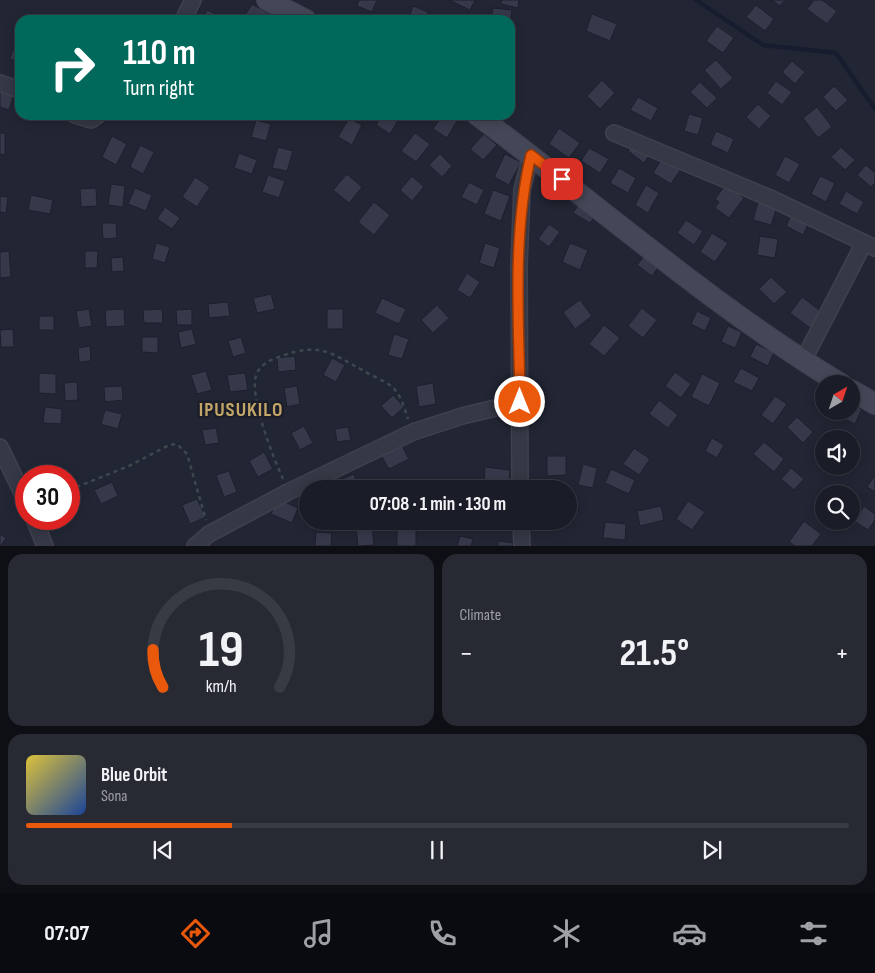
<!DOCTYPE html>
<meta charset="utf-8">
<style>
:root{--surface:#1a1c27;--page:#272933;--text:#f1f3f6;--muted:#9fa1a7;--line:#383a44;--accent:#ea580c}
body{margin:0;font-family:"Sofia Sans Condensed",sans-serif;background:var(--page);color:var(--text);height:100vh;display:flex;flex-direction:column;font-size:19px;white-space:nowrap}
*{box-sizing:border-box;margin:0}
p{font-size:16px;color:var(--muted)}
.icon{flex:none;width:28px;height:28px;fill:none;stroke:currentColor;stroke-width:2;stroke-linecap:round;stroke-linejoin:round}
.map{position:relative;height:546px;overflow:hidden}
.side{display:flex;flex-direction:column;gap:8px;padding:8px;background:#0e0f15;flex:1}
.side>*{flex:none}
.guide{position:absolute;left:15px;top:15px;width:500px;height:105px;border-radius:15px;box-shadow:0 2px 12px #0003,0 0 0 1px var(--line);background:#00695c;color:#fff;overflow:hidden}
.needle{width:32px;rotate:39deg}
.controls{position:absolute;left:815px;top:375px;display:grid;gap:10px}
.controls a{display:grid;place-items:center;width:45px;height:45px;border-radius:50%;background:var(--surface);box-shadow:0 2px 12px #0003,0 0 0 1px var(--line);font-size:25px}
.speed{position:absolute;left:15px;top:465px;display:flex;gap:10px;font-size:25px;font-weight:700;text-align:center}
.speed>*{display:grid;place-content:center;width:65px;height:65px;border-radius:50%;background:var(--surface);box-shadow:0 2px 12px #0003,0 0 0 1px var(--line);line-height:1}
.speed .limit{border:8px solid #d22;background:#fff;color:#111}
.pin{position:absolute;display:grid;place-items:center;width:42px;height:42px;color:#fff;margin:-21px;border-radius:10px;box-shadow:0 2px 8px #0006}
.me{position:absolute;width:55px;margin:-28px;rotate:0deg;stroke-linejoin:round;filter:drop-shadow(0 0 4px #0008)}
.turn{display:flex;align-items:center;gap:18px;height:105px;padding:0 25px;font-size:22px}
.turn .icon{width:65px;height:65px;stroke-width:2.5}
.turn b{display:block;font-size:35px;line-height:42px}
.big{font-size:38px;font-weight:700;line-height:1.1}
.side .widget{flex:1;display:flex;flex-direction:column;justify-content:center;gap:8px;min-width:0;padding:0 18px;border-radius:15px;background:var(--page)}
.side .dial{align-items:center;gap:0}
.dial svg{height:130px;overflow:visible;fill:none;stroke:var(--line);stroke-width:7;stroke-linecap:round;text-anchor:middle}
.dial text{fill:var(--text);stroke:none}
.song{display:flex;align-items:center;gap:15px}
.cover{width:60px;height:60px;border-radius:8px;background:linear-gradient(135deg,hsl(50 70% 55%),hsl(220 70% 35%))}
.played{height:5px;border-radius:2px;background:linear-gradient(90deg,var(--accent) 25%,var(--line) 25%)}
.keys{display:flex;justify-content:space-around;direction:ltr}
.heat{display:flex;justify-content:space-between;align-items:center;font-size:28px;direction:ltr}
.side .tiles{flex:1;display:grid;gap:8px;grid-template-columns:1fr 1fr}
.widget:last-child{grid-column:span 2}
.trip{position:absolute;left:299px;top:480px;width:278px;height:50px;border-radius:25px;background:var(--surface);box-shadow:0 2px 12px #0003,0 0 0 1px var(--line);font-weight:700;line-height:50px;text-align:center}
.dock{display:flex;height:80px;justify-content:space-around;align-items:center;background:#0a0b10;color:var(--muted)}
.dock .icon{width:35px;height:35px}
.dock .current{color:var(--accent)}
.dock b{font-size:22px;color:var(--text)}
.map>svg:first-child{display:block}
</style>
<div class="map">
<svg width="875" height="546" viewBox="0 0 875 546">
<rect width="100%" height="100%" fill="#222634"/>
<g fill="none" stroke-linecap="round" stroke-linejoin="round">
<polyline stroke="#181c2f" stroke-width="4.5" points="696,0 763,45 836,53 875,109"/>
</g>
<g fill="#35394a" stroke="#1d1f2b">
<polygon points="359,0 377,0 372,12 357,6"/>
<polygon points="449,0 475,0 470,10"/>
<polygon points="502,0 519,0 518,8 501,4"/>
<polygon points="772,0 785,0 780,6"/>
<polygon points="814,0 822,0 837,11 827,24 807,9"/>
<polygon points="252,4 274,16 271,20 242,20"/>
<polygon points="756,5 774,19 765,31 746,17"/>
<polygon points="413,6 428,12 426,20 408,20"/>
<polygon points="493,8 512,10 510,24 510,20 491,20"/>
<polygon points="207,10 225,18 224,20 202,20"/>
<polygon points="592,14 617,24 610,41 586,31"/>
<polygon points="717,26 734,38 723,53 706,41"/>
<polygon points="15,44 20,45 20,62 10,59"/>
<polygon points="716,60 733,78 721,89 704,70"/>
<polygon points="792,61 805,72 795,84 782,72"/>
<polygon points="510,77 514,78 510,91"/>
<polygon points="602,80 615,93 600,109 587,96"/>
<polygon points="776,81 792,92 782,105 767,93"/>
<polygon points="700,82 717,98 707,108 690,92"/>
<polygon points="834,86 848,100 836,111 823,97"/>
<polygon points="0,90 14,94 9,110 0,107"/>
<polygon points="638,97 658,108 651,121 630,110"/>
<polygon points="758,104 771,116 759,129 746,117"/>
<polygon points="817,107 832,127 818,138 803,118"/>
<polygon points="689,114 703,118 698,135 684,131"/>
<polygon points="33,115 51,115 50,121"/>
<polygon points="382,115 394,115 399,119 390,134 376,125"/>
<polygon points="422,115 433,115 430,120"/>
<polygon points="442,115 452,115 458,119 447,138 433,129"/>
<polygon points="349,118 362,125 352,145 338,137"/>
<polygon points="256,120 271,124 266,141 251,137"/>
<polygon points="559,128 580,143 569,158 549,144"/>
<polygon points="716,131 734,139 728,153 710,145"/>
<polygon points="0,133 5,133 5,155 0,154"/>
<polygon points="415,133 430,144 416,162 401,151"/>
<polygon points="484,134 497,145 483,160 470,149"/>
<polygon points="112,136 127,144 116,165 102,157"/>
<polygon points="636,140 652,151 644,163 628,151"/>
<polygon points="140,145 154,152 143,174 130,167"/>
<polygon points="278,147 293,151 287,171 272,168"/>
<polygon points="841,147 855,160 845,170 831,157"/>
<polygon points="589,148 609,159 600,173 581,161"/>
<polygon points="239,153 257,160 252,174 234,168"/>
<polygon points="440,154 452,166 442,177 429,165"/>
<polygon points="505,154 521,162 509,185 494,177"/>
<polygon points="785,156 800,164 789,183 775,175"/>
<polygon points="662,158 681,169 671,184 653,173"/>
<polygon points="866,165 875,173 875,183 871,187 857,175"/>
<polygon points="619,168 636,178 628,193 610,183"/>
<polygon points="347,174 362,187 349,203 333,190"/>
<polygon points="268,175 285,181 279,198 262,192"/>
<polygon points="412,176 424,187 412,201 400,190"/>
<polygon points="820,176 835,183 826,202 811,194"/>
<polygon points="195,177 210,187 197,207 182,197"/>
<polygon points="469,182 484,190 477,205 461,197"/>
<polygon points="111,184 125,186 123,207 108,205"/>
<polygon points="726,184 744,198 729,218 715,208 719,202 715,199"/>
<polygon points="646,185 659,193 648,213 635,205"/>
<polygon points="96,188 97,206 81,207 80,189"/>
<polygon points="135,188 152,195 146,211 128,204"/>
<polygon points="493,190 510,196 501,221 484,214"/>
<polygon points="846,191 864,202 857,214 839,204"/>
<polygon points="31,195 53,200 50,214 28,210"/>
<polygon points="0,196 8,197 6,213 0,212"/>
<polygon points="581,201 598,212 590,223 573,213"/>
<polygon points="374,202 390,215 374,235 358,222"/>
<polygon points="758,202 777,207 771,225 753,220"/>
<polygon points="165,207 180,218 172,229 157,219"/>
<polygon points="793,211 810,220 803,235 786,226"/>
<polygon points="686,220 703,231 694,245 677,233"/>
<polygon points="102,223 116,223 117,238 103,239"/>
<polygon points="549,224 560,232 549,247 538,239"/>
<polygon points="712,233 728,243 715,262 700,252"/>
<polygon points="760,236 778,239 775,258 757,255"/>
<polygon points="156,243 170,247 165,263 152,259"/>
<polygon points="485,243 500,248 494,268 479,263"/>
<polygon points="570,243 588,250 580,270 562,262"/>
<polygon points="649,250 663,261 652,276 637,265"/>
<polygon points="9,251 11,277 0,278 0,252"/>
<polygon points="85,251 98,251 97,268 85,268"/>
<polygon points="123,257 124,271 112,272 111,258"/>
<polygon points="467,273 480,282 470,298 457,290"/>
<polygon points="771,277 787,292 774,304 759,289"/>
<polygon points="271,294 275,309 257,313 253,298"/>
<polygon points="802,297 822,312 810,328 790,313"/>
<polygon points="382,298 406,309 399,324 375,313"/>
<polygon points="580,300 592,316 575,329 563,312"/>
<polygon points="228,302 230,316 209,318 208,304"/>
<polygon points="437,305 449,318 433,333 421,320"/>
<polygon points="642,308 657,320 643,338 628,326"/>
<polygon points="89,309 92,326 79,328 76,311"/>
<polygon points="124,309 125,326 106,327 105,310"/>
<polygon points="162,309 163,323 144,323 143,310"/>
<polygon points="192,309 192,325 177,325 176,310"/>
<rect x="327" y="309" width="16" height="20"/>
<polygon points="697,311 711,318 705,331 691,324"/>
<rect x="39" y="316" width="15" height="14"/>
<polygon points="604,325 620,338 604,356 589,344"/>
<polygon points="728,326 742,332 735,348 721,342"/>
<polygon points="13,329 14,347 1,347 0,330"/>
<polygon points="192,329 196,344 181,348 178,332"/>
<polygon points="394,334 409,339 402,359 388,355"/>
<polygon points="142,337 158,337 158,353 142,352"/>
<polygon points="241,337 246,353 233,357 228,341"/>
<polygon points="756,344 774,352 768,366 750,357"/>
<polygon points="90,346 91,361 79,362 78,348"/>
<polygon points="295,356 296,370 278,372 277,358"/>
<polygon points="332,358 345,365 336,382 323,375"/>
<polygon points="741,368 759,378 752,391 733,382"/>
<polygon points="206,371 212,390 197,394 191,375"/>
<polygon points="675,372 691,384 681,398 665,386"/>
<polygon points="39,373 56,374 56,394 39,393"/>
<polygon points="245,373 248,390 230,392 227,375"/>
<polygon points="702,374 720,383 709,406 691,397"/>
<polygon points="77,382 78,400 65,401 64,383"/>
<polygon points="433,383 436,404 419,407 416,386"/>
<polygon points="122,386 123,400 105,402 104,387"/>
<polygon points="297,386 300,404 287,407 284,388"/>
<polygon points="824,389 824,405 816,400"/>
<polygon points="393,395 404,407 392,418 381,406"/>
<polygon points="775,396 787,404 773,424 761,415"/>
<polygon points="659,400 678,415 668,428 649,414"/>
<polygon points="851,404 862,409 855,424 841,417 844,411 851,411"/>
<polygon points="45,407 62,409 61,424 43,423"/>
<polygon points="105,410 122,414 118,429 101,424"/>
<polygon points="797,417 813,432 803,443 787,427"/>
<polygon points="304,426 313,443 300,450 291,433"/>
<polygon points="348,427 351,440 337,442 335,429"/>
<polygon points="216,428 219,443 205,445 202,430"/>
<polygon points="712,438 724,445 717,458 705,451"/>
<polygon points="764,442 784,459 774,472 753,454"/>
<polygon points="401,444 409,459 389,469 381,455"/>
<polygon points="634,448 650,459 639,475 623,464"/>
<polygon points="264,452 273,469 258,477 249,461"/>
<polygon points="547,456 566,456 566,475 547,476"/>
<polygon points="583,464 597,468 593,488 578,485"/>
<polygon points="831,466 842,466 838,472"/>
<polygon points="485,467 510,470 509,487 484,484"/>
<polygon points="791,468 804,479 794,490 781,479"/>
<polygon points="611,469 635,480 629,494 605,483"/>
<polygon points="229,471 237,492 224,497 216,475"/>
<polygon points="354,474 359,489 340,489 337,481"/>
<polygon points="875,475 875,492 867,487"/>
<polygon points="112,482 118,496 101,504 94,490"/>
<polygon points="832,487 840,494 827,494"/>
<rect x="568" y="496" width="3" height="24"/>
<polygon points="197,499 206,517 190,524 182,505"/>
<polygon points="278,499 298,508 292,523 271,514"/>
<polygon points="688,501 705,512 692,530 676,519"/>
<polygon points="661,506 664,520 640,526 637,511"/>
<polygon points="864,506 875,514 875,520 868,530 854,521"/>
<polygon points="804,521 821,534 812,546 795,546 789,542"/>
<polygon points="605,522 626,524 625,540 603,538"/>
<rect x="397" y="523" width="19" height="23"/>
<polygon points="372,525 374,545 358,546 356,526"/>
<polygon points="316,532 332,533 331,546 315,546"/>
<polygon points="0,534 6,538 1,546 0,546"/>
<polygon points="460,536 473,539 471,546 457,546"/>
<polygon points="498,541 513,543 513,546 498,546"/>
</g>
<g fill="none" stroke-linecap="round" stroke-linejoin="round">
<defs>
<g id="street">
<polyline points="183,20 193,0"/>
<polyline points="0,83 20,90"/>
<polyline points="75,115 91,120 98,115"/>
<polyline points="614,133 770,198 875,248"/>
<polyline points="803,361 864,243"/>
<polyline points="0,447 26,501"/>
<polyline points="520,489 519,265 522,190 531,155"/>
<polyline points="34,519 45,546"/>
<polyline points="521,521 522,546"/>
<polyline points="195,546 209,534 288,492 413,432 462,416 520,402"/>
</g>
<g id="secondary">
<polyline points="267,0 306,20"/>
<path d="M477,115C598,205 712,306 841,384"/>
<polyline points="851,390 875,404"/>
</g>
</defs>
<use href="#street" stroke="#3f414e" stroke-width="18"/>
<use href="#secondary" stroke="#3f414e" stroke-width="22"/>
<g stroke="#3d484d" stroke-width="2.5" stroke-dasharray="4 4" stroke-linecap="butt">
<path d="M283,479C274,459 247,393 257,373C262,363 272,359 282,356C320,342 331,353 364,371C372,376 383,380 391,386C401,394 404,407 408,419"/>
<polyline points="69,490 129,466 169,445 177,444 187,454 206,520"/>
</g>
<use href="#street" stroke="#353845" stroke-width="15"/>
<use href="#secondary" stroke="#444757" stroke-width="20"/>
</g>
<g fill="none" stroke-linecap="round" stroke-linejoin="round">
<defs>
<path id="route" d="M520,402C519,320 512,235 531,155L562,179"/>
</defs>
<use href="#route" stroke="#983908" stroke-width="12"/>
<use href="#route" stroke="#ea580c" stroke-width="9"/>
</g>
<g text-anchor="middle" stroke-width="5" stroke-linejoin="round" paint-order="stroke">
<g font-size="20" font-weight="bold" letter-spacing="1" fill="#c4a668" stroke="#1b1d29">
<text x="241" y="416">IPUSUKILO</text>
</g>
</g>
</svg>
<div class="controls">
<a><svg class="needle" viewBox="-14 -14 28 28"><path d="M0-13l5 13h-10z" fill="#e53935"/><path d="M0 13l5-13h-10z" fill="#9fa1a7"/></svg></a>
<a><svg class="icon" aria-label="sound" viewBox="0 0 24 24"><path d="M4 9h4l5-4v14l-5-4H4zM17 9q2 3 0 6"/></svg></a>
<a><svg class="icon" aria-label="search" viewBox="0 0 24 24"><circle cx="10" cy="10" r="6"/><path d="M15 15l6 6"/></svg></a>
</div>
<div class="speed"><div class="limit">30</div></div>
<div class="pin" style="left:562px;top:179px;background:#d93025"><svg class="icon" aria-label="arrive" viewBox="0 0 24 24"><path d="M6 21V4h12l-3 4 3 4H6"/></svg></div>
<svg class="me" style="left:520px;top:402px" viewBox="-20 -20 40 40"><circle r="17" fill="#ea580c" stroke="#fff" stroke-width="3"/><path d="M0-11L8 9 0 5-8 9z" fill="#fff"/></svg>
<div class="trip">07:08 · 1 min · 130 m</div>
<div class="guide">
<div class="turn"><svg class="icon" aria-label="right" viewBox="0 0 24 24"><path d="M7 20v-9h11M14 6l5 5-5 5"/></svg><div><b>110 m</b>Turn right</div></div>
</div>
</div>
<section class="side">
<div class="tiles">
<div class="widget dial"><svg viewBox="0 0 100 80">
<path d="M14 69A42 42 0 1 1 86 69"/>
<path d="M14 69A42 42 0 0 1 8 46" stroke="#ea580c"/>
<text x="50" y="56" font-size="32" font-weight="700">19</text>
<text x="50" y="72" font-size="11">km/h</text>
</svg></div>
<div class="widget"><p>Climate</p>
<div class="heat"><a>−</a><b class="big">21.5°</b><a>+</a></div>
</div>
<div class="widget">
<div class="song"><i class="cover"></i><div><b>Blue Orbit</b><p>Sona</p></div></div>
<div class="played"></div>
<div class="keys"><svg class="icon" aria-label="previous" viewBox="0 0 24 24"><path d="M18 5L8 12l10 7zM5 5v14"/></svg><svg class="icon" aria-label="pause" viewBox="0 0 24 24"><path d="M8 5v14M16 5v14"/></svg><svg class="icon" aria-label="next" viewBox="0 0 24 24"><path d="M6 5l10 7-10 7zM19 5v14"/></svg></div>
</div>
</div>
</section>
<nav class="dock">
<b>07:07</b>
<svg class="icon current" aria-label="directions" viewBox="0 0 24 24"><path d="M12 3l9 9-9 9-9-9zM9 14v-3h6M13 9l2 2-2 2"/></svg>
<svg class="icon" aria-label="music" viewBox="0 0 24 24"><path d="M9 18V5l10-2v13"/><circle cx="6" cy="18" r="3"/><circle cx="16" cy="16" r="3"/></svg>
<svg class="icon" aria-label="phone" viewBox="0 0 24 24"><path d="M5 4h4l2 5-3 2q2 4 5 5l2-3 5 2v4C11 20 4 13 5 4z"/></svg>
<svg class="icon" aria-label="climate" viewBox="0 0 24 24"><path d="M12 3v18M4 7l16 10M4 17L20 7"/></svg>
<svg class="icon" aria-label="car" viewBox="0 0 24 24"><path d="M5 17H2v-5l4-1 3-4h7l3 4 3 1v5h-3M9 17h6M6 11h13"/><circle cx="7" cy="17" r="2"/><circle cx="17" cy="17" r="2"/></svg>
<svg class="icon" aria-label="filters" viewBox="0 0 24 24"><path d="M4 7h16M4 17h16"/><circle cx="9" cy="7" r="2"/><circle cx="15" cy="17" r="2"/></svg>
</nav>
